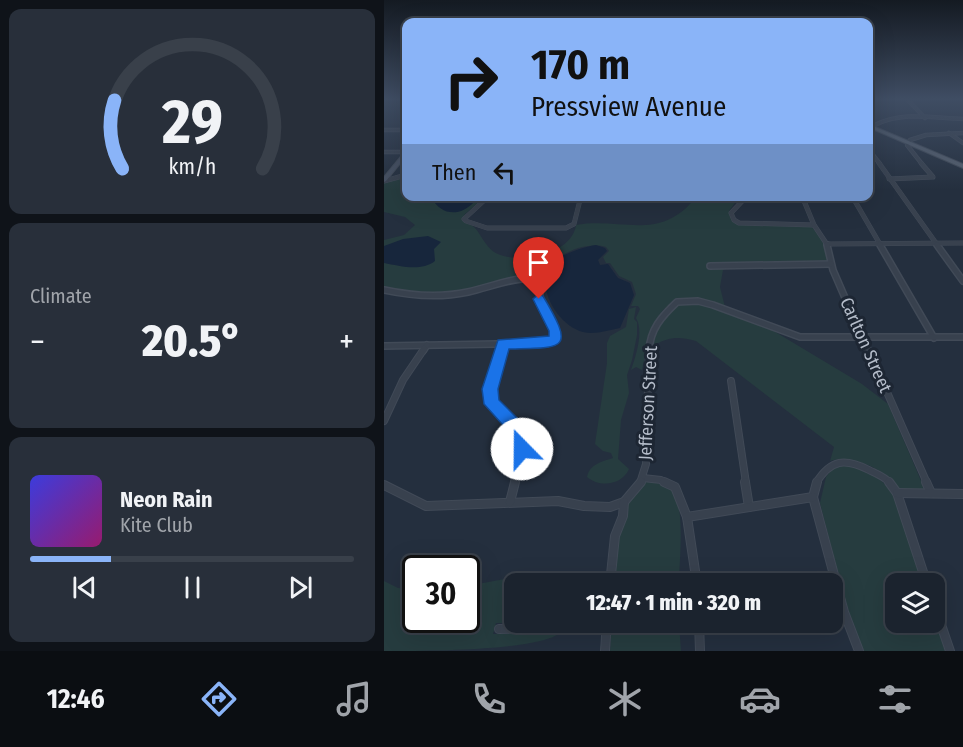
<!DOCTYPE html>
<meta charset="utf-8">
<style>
:root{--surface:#1b232e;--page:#282f3a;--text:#f1f3f6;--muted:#a0a4aa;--line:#39404a;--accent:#8ab4f8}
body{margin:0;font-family:"Fira Sans Condensed",sans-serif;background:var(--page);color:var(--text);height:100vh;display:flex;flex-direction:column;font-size:22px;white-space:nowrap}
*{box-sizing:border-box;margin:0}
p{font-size:20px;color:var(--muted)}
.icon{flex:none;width:33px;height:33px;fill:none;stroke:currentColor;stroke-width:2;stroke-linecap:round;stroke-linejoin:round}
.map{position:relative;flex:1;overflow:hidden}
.drawer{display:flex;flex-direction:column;gap:9px;padding:9px;background:#0f1319;width:384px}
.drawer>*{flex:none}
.hud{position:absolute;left:18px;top:18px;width:471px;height:183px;border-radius:12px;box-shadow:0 6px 24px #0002,0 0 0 2px var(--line);background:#8ab4f8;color:#111;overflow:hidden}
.buttons{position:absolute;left:501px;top:573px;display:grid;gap:12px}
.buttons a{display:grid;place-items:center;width:60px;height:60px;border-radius:12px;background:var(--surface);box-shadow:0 6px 24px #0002,0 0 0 2px var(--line);font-size:30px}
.speed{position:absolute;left:18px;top:555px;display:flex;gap:12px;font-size:30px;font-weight:700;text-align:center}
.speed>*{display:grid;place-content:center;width:78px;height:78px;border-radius:50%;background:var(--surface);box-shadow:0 6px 24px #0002,0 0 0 2px var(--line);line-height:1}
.speed .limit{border:3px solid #111;border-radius:9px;background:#fff;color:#111}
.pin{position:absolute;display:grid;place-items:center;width:51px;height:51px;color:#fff;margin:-62px -26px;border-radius:50% 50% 50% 0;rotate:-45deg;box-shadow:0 0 6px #0007}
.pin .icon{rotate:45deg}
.me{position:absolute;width:66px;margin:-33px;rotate:338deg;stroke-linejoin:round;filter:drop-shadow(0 0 4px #0008)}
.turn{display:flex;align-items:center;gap:21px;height:126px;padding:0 30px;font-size:27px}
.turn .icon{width:78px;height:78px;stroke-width:2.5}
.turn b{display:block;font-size:42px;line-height:51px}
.then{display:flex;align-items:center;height:57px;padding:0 30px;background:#0003;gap:12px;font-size:22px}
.big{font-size:45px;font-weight:800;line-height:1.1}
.drawer .card{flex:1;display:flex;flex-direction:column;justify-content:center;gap:9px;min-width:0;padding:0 21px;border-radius:12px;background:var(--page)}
.drawer .dial{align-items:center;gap:0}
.dial svg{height:156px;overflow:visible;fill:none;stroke:var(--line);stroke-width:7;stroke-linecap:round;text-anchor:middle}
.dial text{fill:var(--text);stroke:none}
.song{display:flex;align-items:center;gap:18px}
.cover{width:72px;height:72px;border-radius:9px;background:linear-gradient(135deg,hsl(240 70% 55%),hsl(320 70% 35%))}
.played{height:6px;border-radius:3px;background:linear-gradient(90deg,var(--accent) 25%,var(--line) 25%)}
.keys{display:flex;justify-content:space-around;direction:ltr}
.heat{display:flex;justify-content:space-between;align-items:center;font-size:33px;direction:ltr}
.trip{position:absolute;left:120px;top:573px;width:339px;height:60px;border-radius:12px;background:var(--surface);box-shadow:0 6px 24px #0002,0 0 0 2px var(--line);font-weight:800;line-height:60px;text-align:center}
.tabs{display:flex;height:96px;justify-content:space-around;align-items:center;background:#0b0e12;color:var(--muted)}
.tabs .icon{width:42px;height:42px}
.tabs .selected{color:var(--accent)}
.tabs b{font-size:27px;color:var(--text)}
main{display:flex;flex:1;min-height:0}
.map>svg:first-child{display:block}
</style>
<main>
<section class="drawer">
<div class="card dial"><svg viewBox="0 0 100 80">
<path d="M14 69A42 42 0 1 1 86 69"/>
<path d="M14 69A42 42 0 0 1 10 34" stroke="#8ab4f8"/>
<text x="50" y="56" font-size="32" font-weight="700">29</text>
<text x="50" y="72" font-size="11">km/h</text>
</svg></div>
<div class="card"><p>Climate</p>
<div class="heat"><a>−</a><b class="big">20.5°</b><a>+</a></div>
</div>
<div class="card">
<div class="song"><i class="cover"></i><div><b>Neon Rain</b><p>Kite Club</p></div></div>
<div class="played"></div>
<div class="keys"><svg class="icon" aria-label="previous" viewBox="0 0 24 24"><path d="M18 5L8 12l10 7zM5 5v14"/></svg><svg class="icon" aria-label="pause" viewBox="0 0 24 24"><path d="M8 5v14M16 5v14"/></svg><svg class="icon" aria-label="next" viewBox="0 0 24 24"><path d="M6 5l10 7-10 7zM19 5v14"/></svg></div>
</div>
</section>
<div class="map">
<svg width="579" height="651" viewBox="0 0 579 651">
<rect width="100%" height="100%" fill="#242f3e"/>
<g fill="#263c3f">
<path d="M22,176V196L101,197L81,214L78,219C82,223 86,224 90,227C97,234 101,246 110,252C133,266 188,255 192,225C238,217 276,243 312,197L356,196L345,211L349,221L361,225L428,227L440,242L444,262L323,264L324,267H346L339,270L336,287L341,307L355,313L331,303L290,301L279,310L267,328L258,370L252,367L247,370C252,356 260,331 252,318L256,309L254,306H247L252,294L248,282L235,276L226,263H222L219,257L225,251L222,247C202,241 171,254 160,272L81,292L29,294L0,287V240L20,235L31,225L21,217L0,212V183Z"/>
<path d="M314,303L328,306L388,330L478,384L504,404L541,490L515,489C502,468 467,455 446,461L450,447L312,341C294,336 285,337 268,346C271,331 279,312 294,305C299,302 308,303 314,303Z"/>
<path d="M252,307L250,319L253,322V335L248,360L243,375L245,393L237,420L234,459L245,469C238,485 216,488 203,477C206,464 217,462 229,458L227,453L219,451L211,444L223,363V343L226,336L242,327L245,309Z"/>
<path d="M458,465C479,468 496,476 509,493L539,583L512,584V622H550L551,618L561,651H479L464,612L436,503L442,477L449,468Z"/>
<path d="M261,481C269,483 282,483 288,490C302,506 295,562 295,583L230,584L235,537L243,517L244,503Z"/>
<path d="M131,577L166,578L179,583L130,584V622L163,623H112L109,634L176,633C154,651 36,651 0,651V581L14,588L31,589L32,620H82L83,586Z"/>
<polygon points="228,623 295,623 297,651 226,651"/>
</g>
<g fill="#17263c">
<path d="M28,197H90V202C76,217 57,216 47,197Z"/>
<path d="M44,236L57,242L50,249L51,261C37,272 16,266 0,263V246L19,239Z"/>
<path d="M212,245L221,248L223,251L214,260L216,265L224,264L234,278L246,283L250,295L236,328C225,330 211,335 199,332C176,326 154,293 164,270C170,256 198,247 212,245Z"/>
</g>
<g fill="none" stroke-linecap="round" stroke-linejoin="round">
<defs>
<g id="street-far4">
<polyline points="523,99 541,118"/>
<path d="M491,125C519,111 549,118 579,119"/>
<polyline points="0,130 22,130"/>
<polyline points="565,133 579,143"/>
<polyline points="526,140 542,135 579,133"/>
<polyline points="526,143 523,145 538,164"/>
<polyline points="0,152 22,152"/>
<polyline points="489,155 496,164"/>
</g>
<g id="street-far3">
<polyline points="495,163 554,246"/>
<polyline points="505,179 549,177 537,163"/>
<polyline points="0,181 22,175"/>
<polyline points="105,196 80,219 82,221 103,228 182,228 190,224 197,196"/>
<polyline points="206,196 238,196"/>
<polyline points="363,196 347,213 350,220 355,223 430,225"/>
<polyline points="418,196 430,225 444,246"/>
<polyline points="468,196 497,246"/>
<polyline points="443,244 579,243"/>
</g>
<g id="street-far2">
<polyline points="443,245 449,270 484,351"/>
<polyline points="496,245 550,338"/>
<polyline points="553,245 579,281"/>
<polyline points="326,266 447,264"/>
<path d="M0,290C28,296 56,298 84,292C106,287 127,278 149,278L155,283L157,306L173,335L171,339L163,343L0,346"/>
<polyline points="39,351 43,345"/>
<polyline points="117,351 119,344"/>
<path d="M265,351C266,329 278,316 293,302L314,301L329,305L416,337H579"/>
</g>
<g id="street-far1">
<path d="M118,349L105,397C109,406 116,412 123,419C146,442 137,454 130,483"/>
<polyline points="484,349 543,483"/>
<polyline points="347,381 362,483"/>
<polyline points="0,421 19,380 40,349"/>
<polyline points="259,478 277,480 283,483"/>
<polyline points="256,483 262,464 265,349"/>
<path d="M432,483C447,459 461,458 485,470C493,474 501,477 506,483"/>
</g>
<g id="street">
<polyline points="280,482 291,487 303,517 313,584"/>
<polyline points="361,482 365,507"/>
<polyline points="433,482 429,497 460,612 475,651"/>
<polyline points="505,482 513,493 543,584"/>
<polyline points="542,482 547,493"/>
<polyline points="0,485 42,506 174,501 200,506 226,507 240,502 257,482"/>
<polyline points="513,493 579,494"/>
<polyline points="126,502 131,482"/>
<polyline points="303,517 429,497"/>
<polyline points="226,584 231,536 239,516 240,502"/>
<polyline points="550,604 566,651"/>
<polyline points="315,622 316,651"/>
<polyline points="115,629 223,626"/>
<polyline points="221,651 223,622"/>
</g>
<polygon id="secondary" points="20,153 22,153 22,156 2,181 0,182 0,177"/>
<polygon id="primary" points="484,124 579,164 579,168 484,127"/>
</defs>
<use href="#street-far4" stroke="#414a57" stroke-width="4.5"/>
<use href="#street-far3" stroke="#414a57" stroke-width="5"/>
<use href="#street-far2" stroke="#414a57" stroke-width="8"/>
<use href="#street-far1" stroke="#414a57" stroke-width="8"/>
<use href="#street" stroke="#414a57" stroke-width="10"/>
<use href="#secondary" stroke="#414a57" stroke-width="2"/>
<use href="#primary" stroke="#414a57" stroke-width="2"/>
<use href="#street-far4" stroke="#38414e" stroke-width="3"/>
<use href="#street-far3" stroke="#38414e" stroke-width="4"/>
<use href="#street-far2" stroke="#38414e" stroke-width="5"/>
<use href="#street-far1" stroke="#38414e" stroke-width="6"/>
<use href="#street" stroke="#38414e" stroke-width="8"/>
<use href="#secondary" fill="#465061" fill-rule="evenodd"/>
<use href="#primary" fill="#56606e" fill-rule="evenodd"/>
</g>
<linearGradient id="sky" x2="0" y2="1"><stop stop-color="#141a22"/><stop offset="0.52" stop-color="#3f4d63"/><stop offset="1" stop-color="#3f4d63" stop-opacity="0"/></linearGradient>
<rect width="579" height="190" fill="url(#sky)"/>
<path fill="#1a73e8" stroke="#114b97" stroke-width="1.5" d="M155,294L159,296C191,350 182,348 125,349L114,389L115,400L141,426C145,434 148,446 144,455L138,458L132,455L127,434L100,404L98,389L114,340L165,336V331L149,299Z"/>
<g text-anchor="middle" stroke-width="6" stroke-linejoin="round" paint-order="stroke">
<g font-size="18" fill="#b4bcc9" stroke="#1d2633">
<text transform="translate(482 345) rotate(66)" y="6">Carlton Street</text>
<text transform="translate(264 403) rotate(-87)" y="6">Jefferson Street</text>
</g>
</g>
</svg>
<div class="buttons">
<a><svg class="icon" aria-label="layers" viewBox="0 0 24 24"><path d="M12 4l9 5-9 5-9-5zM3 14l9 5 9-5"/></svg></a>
</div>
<div class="speed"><div class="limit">30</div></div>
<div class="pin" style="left:155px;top:299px;background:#d93025"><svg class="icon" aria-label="arrive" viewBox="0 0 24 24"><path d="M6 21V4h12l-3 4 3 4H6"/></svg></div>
<svg class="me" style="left:138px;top:449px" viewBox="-20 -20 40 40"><circle r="19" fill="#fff"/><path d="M0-13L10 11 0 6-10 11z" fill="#1a73e8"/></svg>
<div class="trip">12:47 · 1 min · 320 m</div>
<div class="hud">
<div class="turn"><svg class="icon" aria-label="right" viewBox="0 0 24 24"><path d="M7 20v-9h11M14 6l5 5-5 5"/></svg><div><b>170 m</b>Pressview Avenue</div></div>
<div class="then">Then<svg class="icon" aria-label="left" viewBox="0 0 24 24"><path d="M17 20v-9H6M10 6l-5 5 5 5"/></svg></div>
</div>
</div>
</main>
<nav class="tabs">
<b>12:46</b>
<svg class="icon selected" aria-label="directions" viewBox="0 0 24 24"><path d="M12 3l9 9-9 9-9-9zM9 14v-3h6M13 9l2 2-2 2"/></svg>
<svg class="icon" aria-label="music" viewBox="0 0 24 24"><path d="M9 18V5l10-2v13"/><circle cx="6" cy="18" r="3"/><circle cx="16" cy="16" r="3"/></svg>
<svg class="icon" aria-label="phone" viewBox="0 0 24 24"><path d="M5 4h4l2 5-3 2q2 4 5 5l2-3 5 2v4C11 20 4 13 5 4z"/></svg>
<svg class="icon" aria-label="climate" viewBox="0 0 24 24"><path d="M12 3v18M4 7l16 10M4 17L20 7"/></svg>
<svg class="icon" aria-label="car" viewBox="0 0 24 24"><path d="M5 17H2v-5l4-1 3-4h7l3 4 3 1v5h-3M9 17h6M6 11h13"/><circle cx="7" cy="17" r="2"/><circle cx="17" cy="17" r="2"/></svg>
<svg class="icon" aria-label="filters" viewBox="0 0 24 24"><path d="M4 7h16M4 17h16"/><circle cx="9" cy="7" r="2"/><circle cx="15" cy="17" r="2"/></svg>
</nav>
